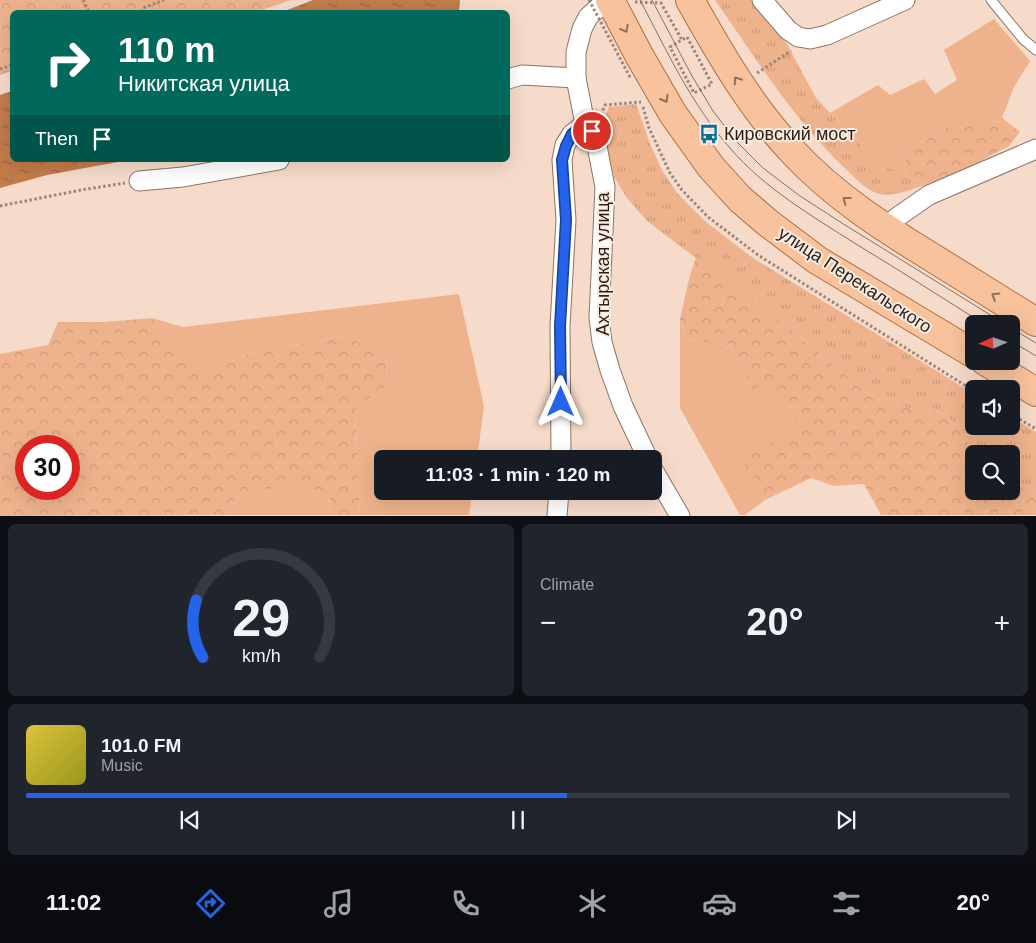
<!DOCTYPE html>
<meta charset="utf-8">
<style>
:root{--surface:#171b24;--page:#20242c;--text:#f1f3f6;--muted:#9ea1a6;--line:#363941;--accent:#2563eb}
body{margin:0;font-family:Helvetica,sans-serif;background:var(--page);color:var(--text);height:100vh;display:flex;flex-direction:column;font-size:19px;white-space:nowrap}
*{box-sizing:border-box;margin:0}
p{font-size:16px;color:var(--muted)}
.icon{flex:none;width:28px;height:28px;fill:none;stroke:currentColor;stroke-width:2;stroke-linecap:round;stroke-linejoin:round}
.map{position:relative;height:516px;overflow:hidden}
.details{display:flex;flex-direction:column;gap:8px;padding:8px;background:#0d0f14;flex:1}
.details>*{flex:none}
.top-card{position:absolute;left:10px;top:10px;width:500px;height:152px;border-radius:8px;box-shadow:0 5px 20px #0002;background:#00695c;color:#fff;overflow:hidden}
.needle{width:32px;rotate:267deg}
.controls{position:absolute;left:965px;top:315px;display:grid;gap:10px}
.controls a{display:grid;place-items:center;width:55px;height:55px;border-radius:8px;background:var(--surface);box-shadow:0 5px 20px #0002;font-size:25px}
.speed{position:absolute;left:15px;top:435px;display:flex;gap:10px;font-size:25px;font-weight:700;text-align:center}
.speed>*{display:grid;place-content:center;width:65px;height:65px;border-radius:50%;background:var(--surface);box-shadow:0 5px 20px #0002;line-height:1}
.speed .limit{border:8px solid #d22;background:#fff;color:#111}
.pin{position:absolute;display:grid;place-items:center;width:42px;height:42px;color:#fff;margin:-21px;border:2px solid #fff;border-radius:50%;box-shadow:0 1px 5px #0007}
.me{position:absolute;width:55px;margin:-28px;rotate:0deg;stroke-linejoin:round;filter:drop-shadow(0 0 4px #0008)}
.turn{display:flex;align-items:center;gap:18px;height:105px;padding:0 25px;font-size:22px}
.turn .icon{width:65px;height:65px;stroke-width:2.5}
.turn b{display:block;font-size:35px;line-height:42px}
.then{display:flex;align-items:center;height:48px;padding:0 25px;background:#0003;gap:10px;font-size:19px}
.big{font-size:38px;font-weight:700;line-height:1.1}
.details .tile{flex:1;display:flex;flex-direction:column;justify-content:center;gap:8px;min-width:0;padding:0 18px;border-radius:8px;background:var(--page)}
.details .dial{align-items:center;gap:0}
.dial svg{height:130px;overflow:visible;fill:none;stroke:var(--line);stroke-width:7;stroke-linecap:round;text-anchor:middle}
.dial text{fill:var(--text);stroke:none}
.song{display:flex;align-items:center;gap:15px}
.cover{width:60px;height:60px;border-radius:8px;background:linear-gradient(135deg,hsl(50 70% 55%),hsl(60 70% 35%))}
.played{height:5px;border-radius:2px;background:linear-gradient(90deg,var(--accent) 55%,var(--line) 55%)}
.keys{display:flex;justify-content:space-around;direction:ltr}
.heat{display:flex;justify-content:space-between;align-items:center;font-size:28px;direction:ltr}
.details .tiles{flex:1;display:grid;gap:8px;grid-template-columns:1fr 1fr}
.tile:last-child{grid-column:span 2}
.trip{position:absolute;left:374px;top:450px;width:288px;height:50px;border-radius:8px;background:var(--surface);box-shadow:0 5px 20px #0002;font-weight:700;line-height:50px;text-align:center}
.tabs{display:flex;height:80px;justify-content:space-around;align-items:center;background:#090b0e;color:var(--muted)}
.tabs .icon{width:35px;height:35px}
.tabs .on{color:var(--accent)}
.tabs b{font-size:22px;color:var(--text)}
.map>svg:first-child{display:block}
</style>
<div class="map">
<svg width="1036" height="516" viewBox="0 0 1036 516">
<defs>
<pattern id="grass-tufts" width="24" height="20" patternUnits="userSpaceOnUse" patternTransform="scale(1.25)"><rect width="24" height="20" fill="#eeb38c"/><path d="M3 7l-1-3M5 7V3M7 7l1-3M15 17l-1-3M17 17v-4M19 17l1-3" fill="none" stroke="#cc9a78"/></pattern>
<pattern id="forest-crowns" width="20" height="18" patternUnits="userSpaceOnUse" patternTransform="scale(1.25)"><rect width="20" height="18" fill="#eeb38c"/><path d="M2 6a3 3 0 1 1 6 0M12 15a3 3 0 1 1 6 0" fill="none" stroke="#cc9a78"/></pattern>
<pattern id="water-ripples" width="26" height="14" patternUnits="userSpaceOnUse" patternTransform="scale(1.25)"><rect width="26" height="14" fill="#c27c4a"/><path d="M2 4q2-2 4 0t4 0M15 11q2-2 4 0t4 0" fill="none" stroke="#9e653d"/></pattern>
</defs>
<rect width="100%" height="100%" fill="#f6dbca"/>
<g fill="url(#grass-tufts)">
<polygon points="46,0 85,0 79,8 78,12 51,12"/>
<path d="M715,0H771L781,33L816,98L875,160L905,176L927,184C912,189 895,197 879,194C868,191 858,181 851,174C796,124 757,60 715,0Z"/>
<polygon points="636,104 651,146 662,170 677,193 706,222 753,258 974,394 974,426 1011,426 1011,417 1036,432 1036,490 1011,480 1011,454 975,454 960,427 940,411 922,413 869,395 807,343 758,304 719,269 696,258 647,221 627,198 614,177 607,157 600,135 603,121 609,107"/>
</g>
<g fill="url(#forest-crowns)" fill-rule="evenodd">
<polygon points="0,0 46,0 51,12 12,12 12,71 0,75"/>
<polygon points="85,0 291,0 256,12 78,12 79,8"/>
<polygon points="1002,118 1020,132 1009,146 960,172 927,184 905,176 907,146 935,136 955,122 992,122"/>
<polygon points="696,258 719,269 758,304 807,343 869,395 922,413 940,411 960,427 975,454 974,454 974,491 1011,491 1011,480 1036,490 1036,515 881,515 864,484 834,486 811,478 765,500 741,459 800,426 753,391 730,346 686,339 680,319 690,275"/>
<path d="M152,318L206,377L242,355L346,336L386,355L387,386L355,409L360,515H329L330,493L241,492L226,515L0,516V354L48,345L58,322H104ZM26,446H69V489H26Z"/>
</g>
<g fill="#eeb38c">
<polygon points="994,19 1030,61 1014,87 1002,118 992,122 955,122 935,136 907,146 905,176 875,160 830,113 878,85 890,95 924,79 935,94 957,80 944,50"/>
<polygon points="459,294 484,406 477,459 382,459 382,491 472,491 469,515 360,515 355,409 387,386 386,355 346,336 242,355 206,378 152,318 183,327"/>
<polygon points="680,319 686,339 730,346 753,390 772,381 800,427 742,459 765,500 745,515 740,515 680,408"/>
<polygon points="298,485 330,493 329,515 226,515 241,492"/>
</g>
<g fill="url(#water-ripples)">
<polygon points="313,0 460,0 459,12 282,12"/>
<polygon points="12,91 12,160 129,160 47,175 0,188 0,95"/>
</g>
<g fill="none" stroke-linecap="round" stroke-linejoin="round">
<defs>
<polyline id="service" points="991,0 1023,39 1036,50"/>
<g id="minor">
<polyline points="762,0 788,30 798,37 810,39 827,35 905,0"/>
<polyline points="508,79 522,75 576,78"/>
<polyline points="585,124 592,131 596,141 605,187 599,318 602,342 610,370 623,406 648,459"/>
<polyline points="585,124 576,78 576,52 582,29 588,17 607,0"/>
<polyline points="139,181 183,177 279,160"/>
<polyline points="885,229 896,218 929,195 1036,149"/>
<polyline points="561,459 560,326 566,220 562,160 565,145 572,134 585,124"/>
<polyline points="652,468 680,516"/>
<polyline points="557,516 559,491"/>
</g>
<g id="primary">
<polyline points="610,0 640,57 673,114 711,167 740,199 768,223 817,260 974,354"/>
<path d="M690,0C720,54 752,109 794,153C834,196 884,228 933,258C967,279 1002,301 1036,322"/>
<polyline points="985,361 1036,392"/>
</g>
</defs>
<use href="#service" stroke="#8c7464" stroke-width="11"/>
<use href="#minor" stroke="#8c7464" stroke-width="21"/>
<use href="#primary" stroke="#ad6e43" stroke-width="30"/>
<g stroke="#9a867a" stroke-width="3" stroke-dasharray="2.5 2.5" stroke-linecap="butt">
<polyline points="83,0 89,12"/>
<polyline points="635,2 661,3 682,40"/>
<polyline points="141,12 143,8 164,0"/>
<polygon points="687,37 712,84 694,93 670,47"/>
<polyline points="0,69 12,65"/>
<polyline points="757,73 791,51"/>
<polyline points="643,107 649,128 670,173 682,190 708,217 758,255 974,391"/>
<polyline points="601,115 605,105 641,102"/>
<polyline points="0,206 81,190 125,183"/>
<polyline points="1011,414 1036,429"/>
</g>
<use href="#service" stroke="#fff" stroke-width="9"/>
<use href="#minor" stroke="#fff" stroke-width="19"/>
<use href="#primary" stroke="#f8c29c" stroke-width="28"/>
<g stroke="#837166" stroke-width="1">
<path d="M640,0C667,51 691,104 730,148C764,188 812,216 856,244C899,270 941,297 984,324"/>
<polyline points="652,0 692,76 713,111 737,142 763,168 800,196 845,225 1005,324"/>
<polyline points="1011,328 1036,343"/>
<polyline points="1011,341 1036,356"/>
</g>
<polyline stroke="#9a867a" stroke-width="3" stroke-dasharray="2.5 2.5" stroke-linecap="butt" points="589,0 631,79"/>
</g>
<defs><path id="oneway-chevron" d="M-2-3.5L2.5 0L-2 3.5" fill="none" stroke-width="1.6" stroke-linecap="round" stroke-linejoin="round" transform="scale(1.25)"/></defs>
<g stroke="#90705a">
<use href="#oneway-chevron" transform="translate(625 29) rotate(62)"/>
<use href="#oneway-chevron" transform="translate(737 80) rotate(-123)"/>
<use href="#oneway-chevron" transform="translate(665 99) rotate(60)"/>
<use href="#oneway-chevron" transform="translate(846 200) rotate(-143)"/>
<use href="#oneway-chevron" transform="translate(995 296) rotate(-148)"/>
</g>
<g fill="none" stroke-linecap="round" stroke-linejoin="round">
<defs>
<polyline id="route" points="561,402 560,326 566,220 562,160 566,146 572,134 585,124 592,131"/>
</defs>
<use href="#route" stroke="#184099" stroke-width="12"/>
<use href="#route" stroke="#2563eb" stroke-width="9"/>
</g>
<defs>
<symbol id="bus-bare" viewBox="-9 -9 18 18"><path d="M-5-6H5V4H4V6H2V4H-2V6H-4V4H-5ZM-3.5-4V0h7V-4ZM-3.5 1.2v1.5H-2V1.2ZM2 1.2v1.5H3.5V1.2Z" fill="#03719d" stroke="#fbebe0" stroke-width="2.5" paint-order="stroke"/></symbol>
</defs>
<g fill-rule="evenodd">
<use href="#bus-bare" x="695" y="120" width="28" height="28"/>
</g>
<g text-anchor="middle" stroke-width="4" stroke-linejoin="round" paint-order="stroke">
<g font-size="18" fill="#281e18" stroke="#fbebe0" text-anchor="start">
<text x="724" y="140">Кировский мост</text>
</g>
<g font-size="18" fill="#281e18" stroke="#fbebe0">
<text transform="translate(603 264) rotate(-90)" y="6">Ахтырская улица</text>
<text transform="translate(855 280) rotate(33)" y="6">улица Перекальского</text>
</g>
</g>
</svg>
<div class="controls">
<a><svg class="needle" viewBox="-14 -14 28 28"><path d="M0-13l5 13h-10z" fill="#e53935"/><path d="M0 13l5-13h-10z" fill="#9ea1a6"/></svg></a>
<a><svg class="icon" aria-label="sound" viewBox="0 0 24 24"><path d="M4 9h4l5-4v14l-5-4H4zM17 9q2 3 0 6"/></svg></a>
<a><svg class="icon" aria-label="search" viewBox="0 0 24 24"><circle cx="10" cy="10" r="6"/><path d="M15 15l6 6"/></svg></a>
</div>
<div class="speed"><div class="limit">30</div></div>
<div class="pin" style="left:592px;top:131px;background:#d93025"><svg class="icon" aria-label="arrive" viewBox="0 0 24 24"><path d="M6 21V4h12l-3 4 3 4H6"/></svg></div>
<svg class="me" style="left:561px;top:402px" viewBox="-20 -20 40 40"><path d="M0-17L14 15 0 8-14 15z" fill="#2563eb" stroke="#fff" stroke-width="4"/></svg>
<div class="trip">11:03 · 1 min · 120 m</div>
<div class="top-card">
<div class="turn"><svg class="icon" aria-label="right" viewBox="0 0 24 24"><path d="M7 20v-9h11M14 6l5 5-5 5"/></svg><div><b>110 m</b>Никитская улица</div></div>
<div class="then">Then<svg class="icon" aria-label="arrive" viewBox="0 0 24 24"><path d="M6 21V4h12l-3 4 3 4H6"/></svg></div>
</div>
</div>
<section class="details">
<div class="tiles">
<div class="tile dial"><svg viewBox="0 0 100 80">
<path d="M14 69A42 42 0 1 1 86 69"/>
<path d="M14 69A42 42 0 0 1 10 34" stroke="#2563eb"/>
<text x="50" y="56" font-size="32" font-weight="700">29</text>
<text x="50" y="72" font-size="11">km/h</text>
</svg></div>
<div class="tile"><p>Climate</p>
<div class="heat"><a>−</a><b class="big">20°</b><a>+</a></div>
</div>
<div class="tile">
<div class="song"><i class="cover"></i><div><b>101.0 FM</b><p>Music</p></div></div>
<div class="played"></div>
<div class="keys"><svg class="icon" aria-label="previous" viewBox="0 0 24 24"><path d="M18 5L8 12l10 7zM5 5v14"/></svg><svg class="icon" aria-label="pause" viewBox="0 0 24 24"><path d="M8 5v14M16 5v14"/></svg><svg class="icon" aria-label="next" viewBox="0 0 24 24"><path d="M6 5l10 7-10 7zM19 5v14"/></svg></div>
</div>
</div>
</section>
<nav class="tabs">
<b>11:02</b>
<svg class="icon on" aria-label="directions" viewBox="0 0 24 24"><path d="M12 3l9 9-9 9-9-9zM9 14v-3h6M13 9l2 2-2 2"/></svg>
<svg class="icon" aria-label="music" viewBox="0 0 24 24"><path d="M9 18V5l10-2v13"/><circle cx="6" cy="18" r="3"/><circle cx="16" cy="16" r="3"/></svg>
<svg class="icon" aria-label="phone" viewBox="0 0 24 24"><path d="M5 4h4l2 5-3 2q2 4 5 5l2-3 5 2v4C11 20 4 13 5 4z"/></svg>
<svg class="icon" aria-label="climate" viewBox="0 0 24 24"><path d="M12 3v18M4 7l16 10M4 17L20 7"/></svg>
<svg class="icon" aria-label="car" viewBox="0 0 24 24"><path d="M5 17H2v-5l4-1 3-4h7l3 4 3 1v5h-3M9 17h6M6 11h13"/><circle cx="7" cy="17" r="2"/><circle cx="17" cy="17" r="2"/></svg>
<svg class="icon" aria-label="filters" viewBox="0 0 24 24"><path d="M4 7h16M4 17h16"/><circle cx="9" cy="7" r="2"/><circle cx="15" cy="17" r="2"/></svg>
<b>20°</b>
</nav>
